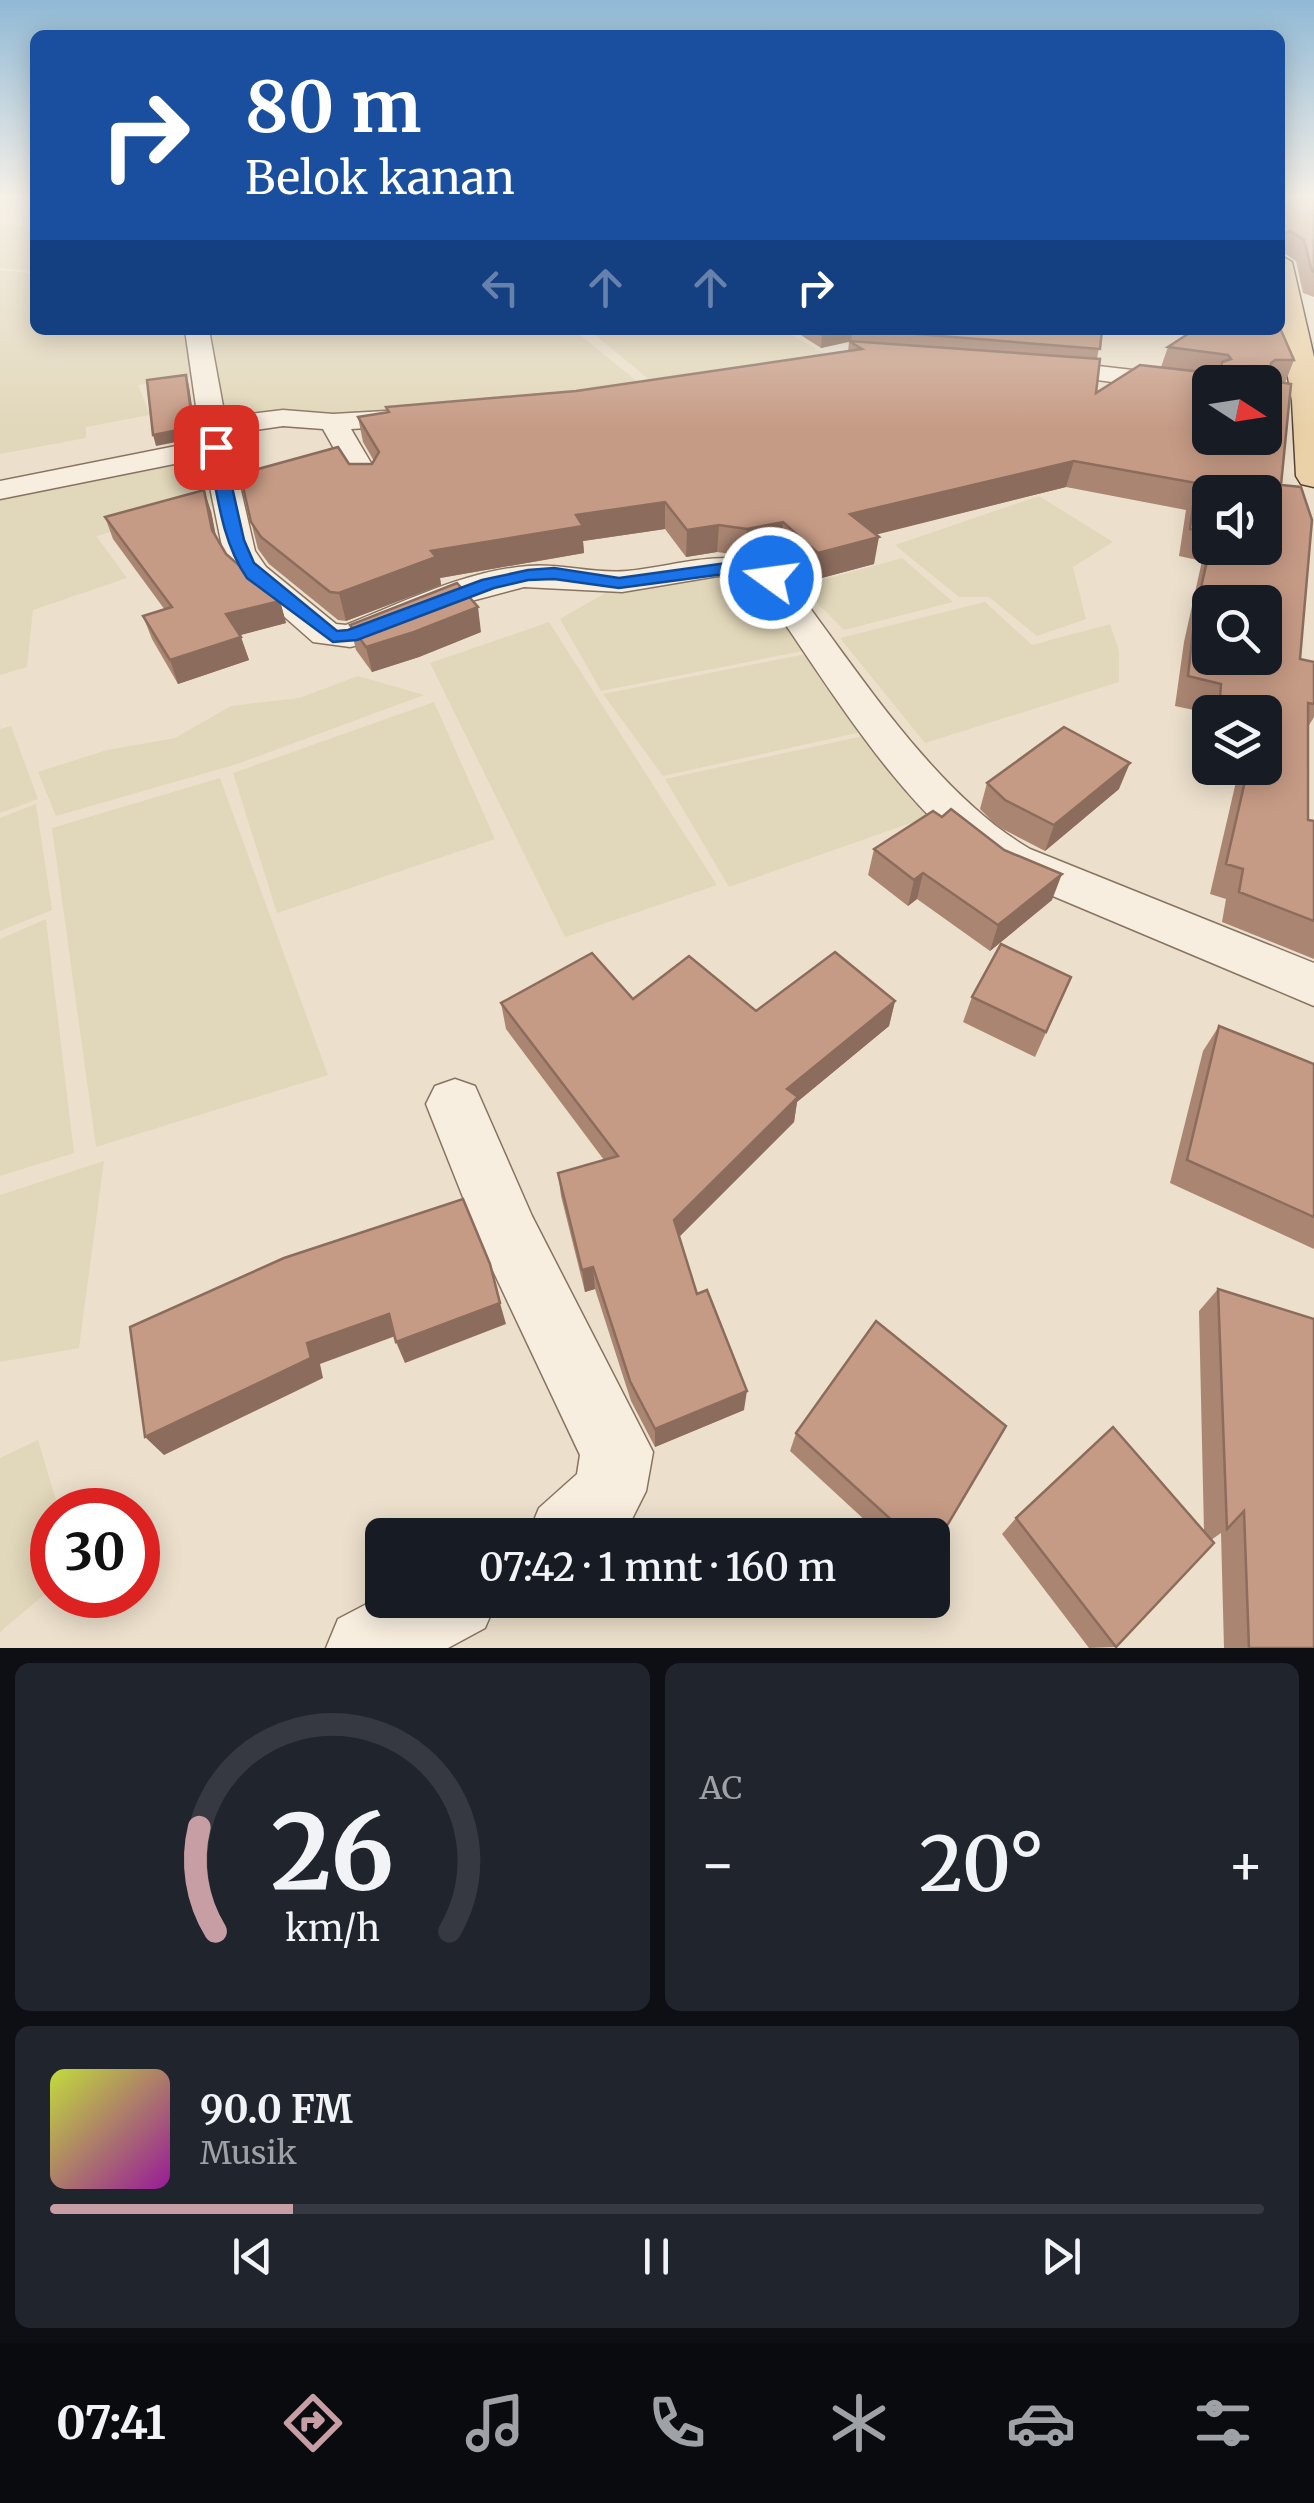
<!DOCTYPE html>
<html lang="id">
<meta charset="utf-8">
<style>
:root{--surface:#171b24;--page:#20242c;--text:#f1f3f6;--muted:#9ea1a6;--line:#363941;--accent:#c69ea3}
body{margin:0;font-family:Merriweather,serif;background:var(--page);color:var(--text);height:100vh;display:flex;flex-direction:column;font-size:38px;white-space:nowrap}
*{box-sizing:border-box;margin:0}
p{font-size:32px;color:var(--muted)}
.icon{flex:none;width:55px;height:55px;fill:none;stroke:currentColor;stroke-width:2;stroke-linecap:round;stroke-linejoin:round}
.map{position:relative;height:1648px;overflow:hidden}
.panel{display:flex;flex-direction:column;gap:15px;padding:15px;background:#0d0f14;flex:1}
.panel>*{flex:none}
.top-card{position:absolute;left:30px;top:30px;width:1255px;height:305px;border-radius:15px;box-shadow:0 5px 25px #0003;background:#1a4fa0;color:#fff;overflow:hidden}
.needle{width:65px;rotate:102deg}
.tools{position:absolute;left:1192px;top:365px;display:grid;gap:20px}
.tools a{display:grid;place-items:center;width:90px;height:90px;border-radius:15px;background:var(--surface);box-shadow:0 5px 25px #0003;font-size:50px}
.speed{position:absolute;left:30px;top:1488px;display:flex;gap:20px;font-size:50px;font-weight:700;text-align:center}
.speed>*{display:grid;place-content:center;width:130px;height:130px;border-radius:50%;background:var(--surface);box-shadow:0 5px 25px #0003;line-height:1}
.speed .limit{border:15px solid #d22;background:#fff;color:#111}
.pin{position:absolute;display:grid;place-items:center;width:85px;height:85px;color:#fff;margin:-42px;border-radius:20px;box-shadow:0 5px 15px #0006}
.me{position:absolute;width:110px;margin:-55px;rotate:284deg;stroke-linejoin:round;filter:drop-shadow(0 0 8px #0008)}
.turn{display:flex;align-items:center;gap:35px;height:210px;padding:0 50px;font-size:45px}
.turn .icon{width:130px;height:130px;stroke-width:2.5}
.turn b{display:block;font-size:70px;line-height:85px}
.lanes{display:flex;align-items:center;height:95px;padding:0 50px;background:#0003;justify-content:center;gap:50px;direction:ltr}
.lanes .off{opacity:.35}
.big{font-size:75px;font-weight:600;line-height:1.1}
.panel .tile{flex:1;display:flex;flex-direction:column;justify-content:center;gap:15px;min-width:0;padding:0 35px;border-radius:15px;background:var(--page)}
.panel .dial{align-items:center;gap:0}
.dial svg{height:260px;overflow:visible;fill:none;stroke:var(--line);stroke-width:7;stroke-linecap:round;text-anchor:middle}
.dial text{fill:var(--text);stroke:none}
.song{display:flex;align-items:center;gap:30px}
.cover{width:120px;height:120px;border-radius:15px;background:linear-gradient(135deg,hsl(70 70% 55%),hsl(300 70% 35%))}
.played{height:10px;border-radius:5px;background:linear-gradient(90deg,var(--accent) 20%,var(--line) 20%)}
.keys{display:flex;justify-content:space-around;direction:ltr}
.heat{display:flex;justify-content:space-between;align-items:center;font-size:55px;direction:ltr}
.panel .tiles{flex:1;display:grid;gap:15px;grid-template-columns:1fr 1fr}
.tile:last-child{grid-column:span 2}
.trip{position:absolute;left:365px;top:1518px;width:585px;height:100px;border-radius:15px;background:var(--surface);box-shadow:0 5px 25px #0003;font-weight:600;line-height:100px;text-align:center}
.menu{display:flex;height:160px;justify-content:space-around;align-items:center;background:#090b0e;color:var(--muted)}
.menu .icon{width:70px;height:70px}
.menu .selected{color:var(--accent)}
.menu b{font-size:45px;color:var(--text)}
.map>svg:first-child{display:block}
</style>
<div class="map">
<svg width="1314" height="1648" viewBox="0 0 1314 1648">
<rect width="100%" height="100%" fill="#ece0cc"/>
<g fill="#e1d7ba">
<polygon points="0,223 35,229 35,271 0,268"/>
<polygon points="0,270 35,274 35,330 192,330 200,375 138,385 150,415 86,427 86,438 0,454"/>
<polygon points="205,330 574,330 649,391 576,400 225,423"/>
<polygon points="589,330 783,330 825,354 662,390"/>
<polygon points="207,454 217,505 96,536 127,578 33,610 27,667 0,675 0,495"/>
<polygon points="1039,496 1113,542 1073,567 1086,619 1037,636 989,597 959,597 895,545"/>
<polygon points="902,558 953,602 844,630 800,586"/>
<polygon points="734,572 754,576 813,649 601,691 560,619 607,592"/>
<polygon points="985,602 1032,645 1110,624 1119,651 1119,682 925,743 840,638"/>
<polygon points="549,622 717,885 565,937 430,663"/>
<polygon points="816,652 875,729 663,776 603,694"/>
<polygon points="358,676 424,695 237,764 56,816 38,772 107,750 175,738 231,706 299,698"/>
<polygon points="434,702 495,839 277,913 233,773"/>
<polygon points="11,726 38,799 0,813 0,729"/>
<polygon points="877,733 939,813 729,887 665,779"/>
<polygon points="220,778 328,1075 96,1147 52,828"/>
<polygon points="36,804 52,910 0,931 0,818"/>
<polygon points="46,919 74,1153 0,1176 0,939"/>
<polygon points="104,1161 79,1348 0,1362 0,1195"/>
<polygon points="38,1440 59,1510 52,1510 52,1588 0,1632 0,1458"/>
</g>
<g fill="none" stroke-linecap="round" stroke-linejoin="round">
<defs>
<g id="minor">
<path d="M185,330H209L225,417L283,410L333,414L421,409L435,417L421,425L351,429L381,480L377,486H355L323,429L283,426L228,434L255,551L266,567L336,624L346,625C404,602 465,571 528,566C561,563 593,574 627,571C682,566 730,544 783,572C853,663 932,792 1030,849L1314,963V1006L998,873C901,813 825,679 759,586L744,578L718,576L622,592L524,587L460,604L363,644L350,647L313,642L236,574L223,551L204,458L0,499V481L201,441Z"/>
<polygon points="1038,359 1210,379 1220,382 1210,382 1210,395 1029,371 1026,366 1029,361"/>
<polygon points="455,1079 475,1086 532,1216 653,1452 646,1491 624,1535 528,1535 539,1508 577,1474 580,1455 488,1260 426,1104 435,1086"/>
<polygon points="382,1596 382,1600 497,1600 485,1628 448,1648 326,1648 338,1619"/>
</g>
<polygon id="primary" points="1280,255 1292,262 1314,357 1314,487 1301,484 1296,476 1292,401 1280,330"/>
</defs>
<use href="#minor" stroke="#887361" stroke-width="3"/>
<use href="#primary" stroke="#564234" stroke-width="3"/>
<use href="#minor" fill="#f7eedf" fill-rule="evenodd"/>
<use href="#primary" fill="#ead1a8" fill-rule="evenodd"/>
</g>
<g fill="#aa8572" fill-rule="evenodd">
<polygon points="1280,198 1314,198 1314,297 1303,293 1296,261 1284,253 1284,262 1280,273"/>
<path d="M793,330H1102L1097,359L1096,393L1161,367L1168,347L1294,360L1285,383L1281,485L1300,659L1314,662V717L1308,727V820L1314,821V959L1222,922L1226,899L1210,894L1238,773L1217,768H1265V712H1210V766L1202,764L1208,713L1175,706L1184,642L1202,561L1179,556L1186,510L1066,487L876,534L874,564L814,580L780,549L745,556L717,552L686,557L665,529L583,541L584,553L440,578L441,585L346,621L338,620L269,564L258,549L251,522L349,464H372L374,461L363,442L358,417L386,412V407L576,391L848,351L849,342L821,348ZM1210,492L1265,548H1210Z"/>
<polygon points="211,511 216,537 226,554 280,601 286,623 240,635 249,660 178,684 152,639 143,616 165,610 113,539 105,517"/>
<polygon points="350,625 481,632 419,657 372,672 356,650"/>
<polygon points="987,783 1119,789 1045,851 997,826 980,809"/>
<polygon points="942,817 1052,900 990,951 917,899 908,906 868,875 874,849"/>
<polygon points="1071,977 1035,1057 963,1022 972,997"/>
<polygon points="633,999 756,1011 895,1001 889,1026 797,1102 794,1122 679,1237 697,1294 744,1410 655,1447 631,1401 595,1289 585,1292 561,1196 558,1173 604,1160 506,1029 501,1003"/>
<polygon points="1219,1026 1314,1064 1314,1249 1170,1183 1203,1051"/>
<polygon points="1218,1289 1314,1648 1224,1648 1221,1533 1211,1540 1116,1647 1089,1648 1002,1534 1016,1518 1204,1531 1199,1311"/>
<polygon points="796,1433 932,1535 881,1535 790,1451"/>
</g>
<g fill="#8b6c5d">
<polygon points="847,330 853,330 851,341 821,348 822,335"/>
<polygon points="186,375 189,386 197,438 156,446 153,435"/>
<polygon points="1074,461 1066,487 847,542 850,514"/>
<polygon points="204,490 211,511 219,552 212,530"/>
<polygon points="665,502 665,529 583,541 584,553 440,578 441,585 346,621 339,593 431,551 576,515"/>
<polygon points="783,522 780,549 745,556 747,529"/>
<polygon points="719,525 717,552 686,557 687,530"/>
<polygon points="879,537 874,564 814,580 818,553"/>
<polygon points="280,601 286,623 233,637 226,614"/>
<polygon points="478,607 481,632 419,657 372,672 366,647"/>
<polygon points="241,637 249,660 178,684 170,660"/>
<polygon points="1130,763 1119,789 1045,851 1054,825"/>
<polygon points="923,873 917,899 908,906 914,880"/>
<polygon points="1062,874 1052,900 990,951 998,925"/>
<polygon points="895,1001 889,1026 797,1102 794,1122 673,1243 674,1220 787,1089"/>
<polygon points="593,1267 595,1289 585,1292 582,1270"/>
<polygon points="500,1303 506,1324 405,1363 396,1342"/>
<polygon points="389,1314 398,1335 320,1364 323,1378 164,1455 145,1437 307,1343"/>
<polygon points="747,1391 744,1410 655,1447 655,1429"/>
</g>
<g fill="#c69b85" stroke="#8b6c5d" stroke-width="2.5" fill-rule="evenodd">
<polygon points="1280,198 1314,198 1314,272 1312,271 1304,240 1290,231 1284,234 1284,262 1280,260"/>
<path d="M1280,328L1294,360H1275L1271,363L1272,381L1291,384L1281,485L1301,487L1312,520L1300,659L1314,662V704L1308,703V820L1314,821V921L1239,892L1243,869L1226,864L1248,768H1265V712H1219L1221,684L1188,676L1195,614L1210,548H1265V492H1210V533L1190,529L1196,483L1074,461L850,514L879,537L818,553L783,522L747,529L719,525L687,530L665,502L576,515L583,526L431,551L436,557L339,593L330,592L261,537L251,522L240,474L338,447L349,464H372L379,452L358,417L389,412L386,407L576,391L862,349L849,341L1100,359L1096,393L1140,365L1221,374L1222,362L1231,359L1228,355L1168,347L1194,330H1280ZM1210,382H1265V438H1210ZM1210,602H1265V658H1210Z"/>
<polygon points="814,330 847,330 822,335"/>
<polygon points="867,330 1102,330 1100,349"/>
<polygon points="186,375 193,427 153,435 147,380"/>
<polygon points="204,490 212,530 226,554 280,601 226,614 241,637 170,660 143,616 172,607 105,517"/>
<polygon points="457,583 478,607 414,632 366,647 350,625"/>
<polygon points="1064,727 1130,763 1054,825 1005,800 987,783"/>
<polygon points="951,809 1004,850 1062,874 998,925 923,873 914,880 874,849 933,811 942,817"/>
<polygon points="1001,944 1071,977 1046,1032 972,997"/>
<polygon points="835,952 895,1001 787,1089 798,1097 674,1220 697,1294 707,1290 747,1391 655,1429 630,1381 593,1267 582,1270 558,1173 618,1156 501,1003 592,953 633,999 689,956 756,1011"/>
<polygon points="1219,1026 1314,1064 1314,1217 1187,1160"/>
<polygon points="463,1199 490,1264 500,1303 396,1342 389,1314 307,1343 311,1358 145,1437 130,1327 284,1258"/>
<polygon points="1218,1289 1314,1319 1314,1648 1249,1648 1244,1511 1227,1529"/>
<polygon points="876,1321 1006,1426 932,1551 932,1535 908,1535 796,1433"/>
<polygon points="1113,1427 1214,1543 1116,1647 1016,1518"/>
</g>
<linearGradient id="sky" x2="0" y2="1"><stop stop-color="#90b9d5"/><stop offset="0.46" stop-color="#f6f1e8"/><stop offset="1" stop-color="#f6f1e8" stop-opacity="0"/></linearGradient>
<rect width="1314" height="428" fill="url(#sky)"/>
<path fill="#1a73e8" stroke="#114b97" stroke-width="2.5" d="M216,443L223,447L244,540L254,563L337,631L348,630L482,580L528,570L554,568L619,578L741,561L780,578L771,584L739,572L619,588L554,579L528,580L494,588L357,640L333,642L247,578C221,541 217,491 208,447Z"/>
</svg>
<div class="tools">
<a><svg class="needle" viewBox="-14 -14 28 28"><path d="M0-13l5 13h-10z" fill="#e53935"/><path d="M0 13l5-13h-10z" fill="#9ea1a6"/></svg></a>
<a><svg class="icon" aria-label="sound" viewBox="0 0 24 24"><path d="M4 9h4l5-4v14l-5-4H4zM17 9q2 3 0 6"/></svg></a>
<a><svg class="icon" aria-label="search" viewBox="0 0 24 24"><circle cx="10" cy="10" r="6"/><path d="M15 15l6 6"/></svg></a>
<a><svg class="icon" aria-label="layers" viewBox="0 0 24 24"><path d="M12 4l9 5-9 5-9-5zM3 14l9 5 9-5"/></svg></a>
</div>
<div class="speed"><div class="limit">30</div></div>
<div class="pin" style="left:216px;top:447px;background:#d93025"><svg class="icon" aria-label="arrive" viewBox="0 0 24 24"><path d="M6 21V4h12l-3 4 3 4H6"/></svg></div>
<svg class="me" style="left:771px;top:578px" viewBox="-20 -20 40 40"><circle r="17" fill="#1a73e8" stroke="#fff" stroke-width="3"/><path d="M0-11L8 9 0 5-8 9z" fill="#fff"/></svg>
<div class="trip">07:42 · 1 mnt · 160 m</div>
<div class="top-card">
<div class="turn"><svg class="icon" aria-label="right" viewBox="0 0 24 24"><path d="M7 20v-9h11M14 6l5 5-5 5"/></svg><div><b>80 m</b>Belok kanan</div></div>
<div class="lanes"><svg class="icon off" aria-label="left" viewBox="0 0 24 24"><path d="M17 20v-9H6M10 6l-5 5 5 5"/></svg><svg class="icon off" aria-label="ahead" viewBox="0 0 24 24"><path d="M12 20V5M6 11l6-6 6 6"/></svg><svg class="icon off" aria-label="ahead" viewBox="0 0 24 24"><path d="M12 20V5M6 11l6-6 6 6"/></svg><svg class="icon" aria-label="right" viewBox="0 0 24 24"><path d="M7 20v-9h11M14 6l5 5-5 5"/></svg></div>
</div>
</div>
<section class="panel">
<div class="tiles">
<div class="tile dial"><svg viewBox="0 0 100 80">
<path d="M14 69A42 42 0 1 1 86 69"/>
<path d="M14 69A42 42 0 0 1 9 37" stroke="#c69ea3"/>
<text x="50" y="56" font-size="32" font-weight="700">26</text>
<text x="50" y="72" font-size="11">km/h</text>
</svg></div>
<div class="tile"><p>AC</p>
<div class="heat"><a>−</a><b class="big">20°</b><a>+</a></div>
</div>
<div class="tile">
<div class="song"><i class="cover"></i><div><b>90.0 FM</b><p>Musik</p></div></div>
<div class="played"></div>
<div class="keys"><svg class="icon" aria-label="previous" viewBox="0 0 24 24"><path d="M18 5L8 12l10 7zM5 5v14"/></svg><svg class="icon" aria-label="pause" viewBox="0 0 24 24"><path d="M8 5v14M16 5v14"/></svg><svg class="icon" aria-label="next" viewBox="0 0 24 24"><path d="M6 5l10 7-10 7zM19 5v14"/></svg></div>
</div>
</div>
</section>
<nav class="menu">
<b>07:41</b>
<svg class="icon selected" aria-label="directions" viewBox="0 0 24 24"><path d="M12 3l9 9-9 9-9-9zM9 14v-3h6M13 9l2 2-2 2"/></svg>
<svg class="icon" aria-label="music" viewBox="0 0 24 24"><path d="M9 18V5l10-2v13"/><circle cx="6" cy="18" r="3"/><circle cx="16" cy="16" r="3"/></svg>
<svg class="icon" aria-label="phone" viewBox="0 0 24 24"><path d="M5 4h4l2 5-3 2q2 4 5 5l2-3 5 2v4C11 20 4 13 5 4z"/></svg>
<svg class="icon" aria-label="climate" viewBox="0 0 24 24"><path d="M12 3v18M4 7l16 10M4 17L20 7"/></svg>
<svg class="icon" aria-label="car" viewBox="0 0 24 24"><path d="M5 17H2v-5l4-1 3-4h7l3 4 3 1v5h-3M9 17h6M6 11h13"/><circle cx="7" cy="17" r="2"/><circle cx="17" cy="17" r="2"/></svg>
<svg class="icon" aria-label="filters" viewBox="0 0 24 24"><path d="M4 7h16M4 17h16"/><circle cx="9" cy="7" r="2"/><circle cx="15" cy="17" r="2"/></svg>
</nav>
